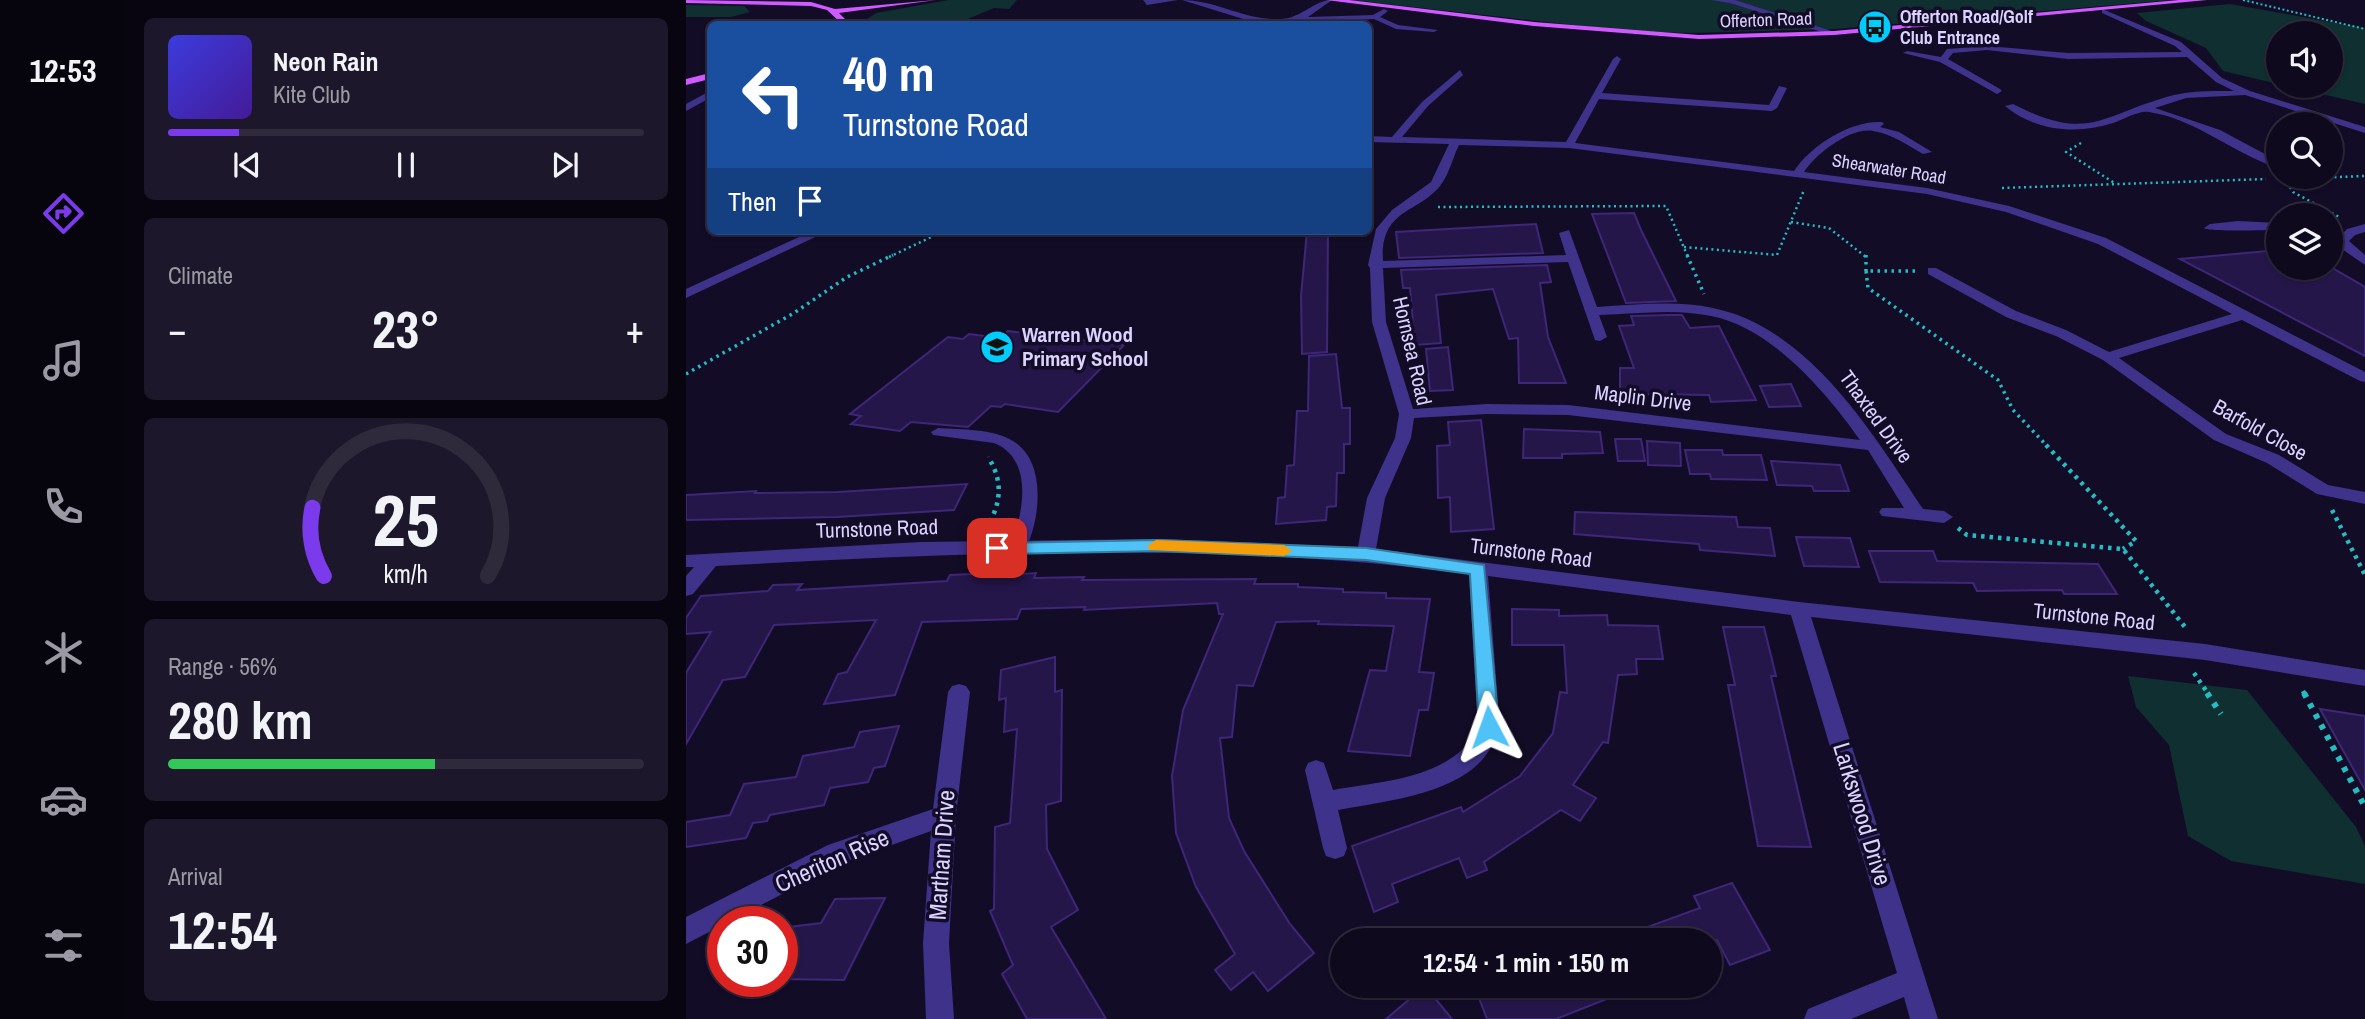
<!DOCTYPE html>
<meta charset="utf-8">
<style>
:root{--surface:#0e091d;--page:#1c172a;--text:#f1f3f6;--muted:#9b9aa4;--line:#2e2a3b;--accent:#7c3aed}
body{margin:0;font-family:"Archivo Narrow",sans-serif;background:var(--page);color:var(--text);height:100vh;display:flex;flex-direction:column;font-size:26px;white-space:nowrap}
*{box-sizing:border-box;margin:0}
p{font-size:23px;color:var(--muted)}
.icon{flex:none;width:38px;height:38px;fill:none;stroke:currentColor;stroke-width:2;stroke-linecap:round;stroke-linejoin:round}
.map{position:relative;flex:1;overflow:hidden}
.details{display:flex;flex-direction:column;gap:18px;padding:18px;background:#080510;width:560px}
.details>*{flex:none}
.hud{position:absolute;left:21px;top:21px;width:665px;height:214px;border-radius:10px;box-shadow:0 2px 5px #0004,0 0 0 2px var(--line);background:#1a4fa0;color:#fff;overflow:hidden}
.controls{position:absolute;left:1580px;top:21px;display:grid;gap:14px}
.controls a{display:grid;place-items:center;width:77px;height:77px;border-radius:50%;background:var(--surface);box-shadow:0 2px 5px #0004,0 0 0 2px var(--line);font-size:35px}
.speed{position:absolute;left:21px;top:906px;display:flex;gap:14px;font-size:35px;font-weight:700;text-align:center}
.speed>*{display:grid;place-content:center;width:91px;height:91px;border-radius:50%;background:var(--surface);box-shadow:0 2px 5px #0004,0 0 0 2px var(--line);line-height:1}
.speed .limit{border:10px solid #d22;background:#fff;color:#111}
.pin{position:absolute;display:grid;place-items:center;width:60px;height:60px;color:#fff;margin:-30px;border-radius:14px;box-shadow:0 4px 10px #0006}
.me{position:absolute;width:77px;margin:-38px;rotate:356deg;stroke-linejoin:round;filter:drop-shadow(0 0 5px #0008)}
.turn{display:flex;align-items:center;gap:24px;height:147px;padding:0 21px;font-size:32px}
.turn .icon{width:91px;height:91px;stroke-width:2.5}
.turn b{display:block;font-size:49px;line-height:60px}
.then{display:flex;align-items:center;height:66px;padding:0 21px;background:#0003;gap:14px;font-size:26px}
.big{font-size:52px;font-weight:700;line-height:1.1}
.details .widget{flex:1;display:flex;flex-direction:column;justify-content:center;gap:10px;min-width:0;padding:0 24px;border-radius:10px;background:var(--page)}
.details .dial{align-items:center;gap:0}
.dial svg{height:182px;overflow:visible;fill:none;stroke:var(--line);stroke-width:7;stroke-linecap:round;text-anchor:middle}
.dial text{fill:var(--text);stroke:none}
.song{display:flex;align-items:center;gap:21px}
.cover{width:84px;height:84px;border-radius:10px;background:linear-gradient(135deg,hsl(240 70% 55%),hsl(260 70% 35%))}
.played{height:7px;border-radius:4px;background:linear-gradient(90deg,var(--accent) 15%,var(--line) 15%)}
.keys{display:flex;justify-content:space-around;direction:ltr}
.heat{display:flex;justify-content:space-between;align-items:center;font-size:38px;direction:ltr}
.charge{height:10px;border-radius:5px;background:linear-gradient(90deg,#34c759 56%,var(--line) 0)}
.trip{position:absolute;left:644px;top:928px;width:392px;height:70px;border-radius:35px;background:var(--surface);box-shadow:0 2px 5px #0004,0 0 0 2px var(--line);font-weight:700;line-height:70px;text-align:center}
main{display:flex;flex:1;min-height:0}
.dock{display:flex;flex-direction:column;width:126px;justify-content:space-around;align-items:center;background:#06040c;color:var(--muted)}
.dock .icon{width:49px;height:49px}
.dock .on{color:var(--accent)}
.dock b{font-size:32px;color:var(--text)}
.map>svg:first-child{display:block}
</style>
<main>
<nav class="dock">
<b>12:53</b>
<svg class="icon on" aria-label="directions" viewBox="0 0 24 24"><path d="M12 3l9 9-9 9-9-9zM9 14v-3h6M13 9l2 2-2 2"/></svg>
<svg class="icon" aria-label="music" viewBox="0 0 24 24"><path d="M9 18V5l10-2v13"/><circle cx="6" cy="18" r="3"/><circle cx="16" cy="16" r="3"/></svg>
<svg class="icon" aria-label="phone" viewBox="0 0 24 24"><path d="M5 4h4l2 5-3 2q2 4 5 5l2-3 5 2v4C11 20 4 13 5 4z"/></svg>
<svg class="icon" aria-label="climate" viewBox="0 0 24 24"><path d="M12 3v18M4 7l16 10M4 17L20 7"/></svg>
<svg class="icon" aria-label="car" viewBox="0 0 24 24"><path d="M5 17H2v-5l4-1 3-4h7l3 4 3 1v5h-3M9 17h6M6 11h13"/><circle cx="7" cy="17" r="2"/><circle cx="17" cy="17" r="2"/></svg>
<svg class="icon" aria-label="filters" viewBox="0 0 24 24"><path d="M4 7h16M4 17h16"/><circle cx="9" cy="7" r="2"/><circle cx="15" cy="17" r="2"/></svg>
</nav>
<section class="details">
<div class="widget">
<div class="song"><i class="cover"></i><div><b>Neon Rain</b><p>Kite Club</p></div></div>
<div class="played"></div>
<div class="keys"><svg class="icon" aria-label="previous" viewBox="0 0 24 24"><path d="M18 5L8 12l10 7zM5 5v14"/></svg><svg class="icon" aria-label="pause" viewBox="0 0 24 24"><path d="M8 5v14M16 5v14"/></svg><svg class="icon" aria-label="next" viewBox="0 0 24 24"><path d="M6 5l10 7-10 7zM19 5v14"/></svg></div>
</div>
<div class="widget"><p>Climate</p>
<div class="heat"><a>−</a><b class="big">23°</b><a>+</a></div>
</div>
<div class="widget dial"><svg viewBox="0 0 100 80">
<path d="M14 69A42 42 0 1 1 86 69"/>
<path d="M14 69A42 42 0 0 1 9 39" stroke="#7c3aed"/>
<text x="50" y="56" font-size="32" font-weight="700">25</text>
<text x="50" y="72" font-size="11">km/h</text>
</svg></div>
<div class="widget"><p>Range · 56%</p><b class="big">280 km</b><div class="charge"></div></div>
<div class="widget"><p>Arrival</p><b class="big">12:54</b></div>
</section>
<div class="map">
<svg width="1679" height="1019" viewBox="0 0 1679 1019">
<rect width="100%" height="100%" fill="#130c27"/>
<g fill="#0f2f31">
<polygon points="263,0 331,0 323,9 308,8 270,24 181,24 181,19 190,13"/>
<polygon points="665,0 1487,0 1149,29 1004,33 941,31"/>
<polygon points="1544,4 1679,28 1679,104 1601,86 1645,86 1645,33 1592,33 1592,84 1537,71 1520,48 1460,21 1451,13"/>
<polygon points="0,5 58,6 64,12 45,17 0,17"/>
<polygon points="1442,676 1561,690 1670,827 1679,846 1679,884 1545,861 1502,836 1483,745 1450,707"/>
</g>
<g fill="#25164a" stroke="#3e2678" stroke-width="2">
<polygon points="948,213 955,230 990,301 940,303 906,214"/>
<polygon points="850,224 857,253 713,258 710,232"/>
<polygon points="621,231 642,231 641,352 616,354 615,296"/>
<polygon points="1592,250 1592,268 1648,269 1679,287 1679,356 1494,259"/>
<polygon points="861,265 865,282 854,283 862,337 880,383 833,383 832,338 823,339 807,289 750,295 755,343 729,345 724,288 717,288 715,270"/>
<polygon points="983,315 996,315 1004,328 1033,326 1070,400 1025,402 1023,395 934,394 934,368 948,368 933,326 948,325 945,316"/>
<polygon points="322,331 438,345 372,412 319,404 315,407 305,406 282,427 225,422 214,431 165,424 175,416 164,414 262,337 277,339 283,334 314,338"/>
<polygon points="762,347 767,390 744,391 740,349"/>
<polygon points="650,354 656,408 664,408 664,444 658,444 658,473 651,473 650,506 641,507 640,520 590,524 592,498 599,497 601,466 608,465 611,411 622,411 623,356"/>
<polygon points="1105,384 1115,406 1083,407 1074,386"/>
<polygon points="795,420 808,529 765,532 764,497 752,498 751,446 764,445 762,422"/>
<polygon points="838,429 914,432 917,453 876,454 876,458 837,458"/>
<polygon points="929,439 955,439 959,461 932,461"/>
<polygon points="961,441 994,443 995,466 962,465"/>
<polygon points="999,450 1036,450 1037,455 1075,455 1081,480 1025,479 1024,474 1004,474"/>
<polygon points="1085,461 1154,465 1163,491 1128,491 1126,486 1091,485"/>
<polygon points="281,484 268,510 151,517 0,520 0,495 70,491 69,493 152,492"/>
<polygon points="889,512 1050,517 1052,527 1084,528 1089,556 1014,550 1013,544 888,534"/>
<polygon points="1110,537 1164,538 1173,567 1118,566"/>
<polygon points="1183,551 1247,551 1251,561 1412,564 1431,594 1378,594 1376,590 1291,591 1287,583 1194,582"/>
<polygon points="307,573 306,576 350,573 348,578 398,577 396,580 570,579 568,584 612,584 612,587 657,589 657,592 700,593 700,598 744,599 733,672 748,673 742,710 733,710 724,756 662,751 684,670 700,671 708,626 632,624 633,621 590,622 567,686 551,685 546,737 534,738 543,818 558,851 604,924 628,953 582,991 567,972 545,990 529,970 549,954 510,887 490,833 486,776 497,710 537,614 533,614 531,603 398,610 399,607 335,609 331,619 236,622 209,695 138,704 152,674 161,672 190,620 88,625 59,677 37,680 0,744 0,673 25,632 0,634 0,618 15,596 82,591 87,585 116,584 111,590 261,581 264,575"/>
<polygon points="826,609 873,610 873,616 921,615 922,625 972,626 977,659 950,659 951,674 932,675 922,743 917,742 887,785 910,798 894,821 875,810 798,862 801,870 781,878 773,858 706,884 712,902 688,912 666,846 775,807 777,812 834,776 867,733 874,692 881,693 878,645 826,645"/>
<polygon points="1037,627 1078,627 1090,676 1085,676 1125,847 1072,846 1042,685 1049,685"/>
<polygon points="369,657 369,692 376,690 375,801 360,805 361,849 392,910 365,927 420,1019 341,1019 316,974 327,965 304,911 308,909 309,827 324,823 331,729 318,732 320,698 313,700 315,670"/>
<polygon points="1634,709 1679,716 1679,790"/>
<polygon points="213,726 199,766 188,768 182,782 144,788 138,805 84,815 81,821 67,823 60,838 0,847 0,822 44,815 58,784 110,777 117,756 168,747 174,732"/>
<polygon points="1046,883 1084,950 1044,965 1031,940 935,940 934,937 1014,908 1008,896"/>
<polygon points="199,898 158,980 96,979 96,928 135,923 149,899"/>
<polygon points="788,985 951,985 951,987 870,1019 801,1019"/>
<polygon points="739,986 766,1019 700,1019"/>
</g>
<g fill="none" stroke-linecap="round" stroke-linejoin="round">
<polyline stroke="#22bec3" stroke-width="2" stroke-dasharray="2 2.5" stroke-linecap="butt" points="1557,0 1679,29"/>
<g stroke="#22bec3" stroke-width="2.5" stroke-dasharray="2 3.5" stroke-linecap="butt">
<polyline points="1395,143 1380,152 1430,184"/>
<polyline points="1598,178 1607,192 1655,218"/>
<polyline points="1599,179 1679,176"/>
<polyline points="1316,188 1580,179"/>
<polyline points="752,207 980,206 1002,257"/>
<polyline points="1105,222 1143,228 1180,257"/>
<polyline points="998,247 1091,255 1118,190"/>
<polyline points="203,257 258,231"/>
</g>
<g stroke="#22bec3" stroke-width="3.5" stroke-dasharray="2.5 4.5" stroke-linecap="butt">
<polyline points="1001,255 1018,294"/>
<polyline points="1180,255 1180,271"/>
<polyline points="1229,271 1180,271 1182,288 1312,380 1327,410 1362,447"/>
<polyline points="0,374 108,313 161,277 207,255"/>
</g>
<g stroke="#22bec3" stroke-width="4.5" stroke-dasharray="3.5 5" stroke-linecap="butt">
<polyline points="1360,445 1450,541 1437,549"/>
<polyline points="1646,510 1679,575"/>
<polyline points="1272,528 1281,535 1437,549 1499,627"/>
<path d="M300,529C315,504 318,482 302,457"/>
<polyline points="1508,673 1523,695"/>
<polyline points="1617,691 1619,695"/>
</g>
<g stroke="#22bec3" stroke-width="6" stroke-dasharray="5 7" stroke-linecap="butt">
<polyline points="1521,693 1535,714"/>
<polyline points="1618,693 1679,807"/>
</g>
<g fill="#3e328b" fill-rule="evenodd">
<polygon points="457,0 492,0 461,5"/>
<polygon points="1025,0 1049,0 1152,33 1145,35 1044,3"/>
<path d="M252,428C276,430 306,428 327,441C362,462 354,523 338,552H326L324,548C336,517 350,460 308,443L247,435L245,432Z"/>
</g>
<g fill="#3e328b" fill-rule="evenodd">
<path d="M496,0C530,0 560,21 595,19C616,18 628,0 646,0L622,17L687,15L698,9L702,11L694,17L712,25L752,30L748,32L710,29L688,19L595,24L567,22Z"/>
<path d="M1416,9L1495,42L1536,78L1564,91L1679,127V133L1559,95L1500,98L1469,108L1534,130L1592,161V168C1548,154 1510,119 1463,112C1453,110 1437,120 1427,123C1391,135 1349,131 1319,106L1327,104C1405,144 1415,114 1488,95C1508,90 1528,91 1548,91L1530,82L1501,57L1382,59L1301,50L1267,53L1262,59L1314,89L1316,91L1311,94L1254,62L1217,53L1221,51L1255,57L1261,49L1301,46L1382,53L1496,52L1489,46L1416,13Z"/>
<path d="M931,56L935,59L916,93L1083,105L1093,86L1101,88L1091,108L1086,111L913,99L889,143L1108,171C1125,145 1165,120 1196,122L1198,124L1194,127L1213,132L1246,152L1237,154C1221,145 1206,134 1187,131C1164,127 1130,154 1118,172L1241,188L1323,206L1420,238L1679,372V382L1674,381L1556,320L1433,358L1540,434L1593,455L1642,485L1679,492V504L1631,494L1581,463L1528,440L1417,360L1370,336L1320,317L1242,274V268H1250L1330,311L1380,330L1423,352L1546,314L1412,244L1320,212L1241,194L883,148L773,145C767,157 763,175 754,186C731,214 694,209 697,261L880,255L873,233L883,230L911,307C949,305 990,300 1027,308C1124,328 1187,434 1237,509L1258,511L1267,517L1258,523L1196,516L1193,512L1196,508H1218L1182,450L882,415L801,414L728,418L725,438L699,498L690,549L1113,602L1519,644L1679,670V686L1519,660L1125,617L1252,1019H1224L1218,997L1165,1019H1118L1122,1009L1211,973L1105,615L802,576L814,728C809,739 804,752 795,761C764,795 695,802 652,810L661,848L658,856L649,859L640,856L637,848L619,770L622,763L630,760L638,763L647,790C696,781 767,779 792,728L783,574C532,541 282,552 30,566L7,594L0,596V576L8,567H0V555L235,542L474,539L672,547L681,498L709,438L713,414L686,322L684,268L682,265L690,229L706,210L745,182L763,144L682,142V136L706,137L736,102L774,70L777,75L742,106L716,137L880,142L927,59ZM882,262L909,340L914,341L921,337L913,315C950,314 989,308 1025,316C1085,327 1141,393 1174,440L882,405L801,404L727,409L700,322L697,268Z"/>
<polygon points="24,91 24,98 0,111 0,104"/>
<path d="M1552,221L1592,223V230C1580,230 1523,232 1518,228L1524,224Z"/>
<polygon points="1679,224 1679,232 1669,235 1663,241 1679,255 1679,265 1656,249 1651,240 1661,229"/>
<polygon points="126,231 142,231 0,298 0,289"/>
<polygon points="273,684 280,686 284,692 270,816 263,943 268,1019 240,1019 237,943 245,831 158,862 0,944 0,917 142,845 247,809 262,692 266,686"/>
</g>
<g fill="#d059ff" fill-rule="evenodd">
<polygon points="0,0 125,2 149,9 250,0 153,13 164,24 156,24 141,10 125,6 0,3"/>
<polygon points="640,0 663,0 848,22 1013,35 1148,31 1493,0 1521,0 1148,35 1013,39 848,26"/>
<polygon points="24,73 24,79 0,85 0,79"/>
</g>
</g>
<polygon fill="#4fc3f7" stroke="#337fa1" stroke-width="2" points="474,540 680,548 798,565 813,727 810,733 796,733 793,727 784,574 680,560 474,551 311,554 302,548 311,543"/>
<polygon fill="#f59e0b" points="470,540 598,545 606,551 598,556 464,550 461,546"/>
<defs>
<symbol id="bus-disc" viewBox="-11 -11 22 22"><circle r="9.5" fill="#00ccfd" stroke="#130c27"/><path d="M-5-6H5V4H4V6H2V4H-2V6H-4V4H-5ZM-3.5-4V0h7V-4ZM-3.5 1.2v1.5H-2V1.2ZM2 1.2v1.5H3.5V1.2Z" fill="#111"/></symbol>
<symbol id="school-disc" viewBox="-11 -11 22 22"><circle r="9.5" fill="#00ccfd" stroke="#130c27"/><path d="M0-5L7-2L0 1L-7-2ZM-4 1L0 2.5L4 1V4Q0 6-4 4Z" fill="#111"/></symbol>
</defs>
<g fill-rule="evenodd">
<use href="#bus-disc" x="1170" y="8" width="38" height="38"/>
<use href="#school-disc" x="292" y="328" width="38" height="38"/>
</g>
<g text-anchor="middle" stroke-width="7" stroke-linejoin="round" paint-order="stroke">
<g font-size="18" font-weight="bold" fill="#dbd2ff" stroke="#130c27" text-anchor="start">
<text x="1214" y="23">Offerton Road/Golf<tspan x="1214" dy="21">Club Entrance</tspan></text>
</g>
<g font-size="18" fill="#dbd2ff" stroke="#130c27">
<text transform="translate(1080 20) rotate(-2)" y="6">Offerton Road</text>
<text transform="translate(1203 169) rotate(9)" y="6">Shearwater Road</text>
</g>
<g font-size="21" font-weight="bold" fill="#dbd2ff" stroke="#130c27" text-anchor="start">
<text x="336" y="342">Warren Wood<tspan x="336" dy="24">Primary School</tspan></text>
</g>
<g font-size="21" fill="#dbd2ff" stroke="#130c27">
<text transform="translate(726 351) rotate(77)" y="7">Hornsea Road</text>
<text transform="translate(957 398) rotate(7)" y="7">Maplin Drive</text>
<text transform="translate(1190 417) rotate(54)" y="7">Thaxted Drive</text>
<text transform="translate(1574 430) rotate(29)" y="7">Barfold Close</text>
<text transform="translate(191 529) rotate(-2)" y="7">Turnstone Road</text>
<text transform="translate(845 553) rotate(7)" y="7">Turnstone Road</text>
<text transform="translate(1408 617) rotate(6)" y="7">Turnstone Road</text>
</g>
<g font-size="24" fill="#dbd2ff" stroke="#130c27">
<text transform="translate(1176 814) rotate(73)" y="8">Larkswood Drive</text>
<text transform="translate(256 855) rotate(-86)" y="8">Martham Drive</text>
<text transform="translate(146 861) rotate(-24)" y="8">Cheriton Rise</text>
</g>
</g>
</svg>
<div class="controls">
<a><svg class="icon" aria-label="sound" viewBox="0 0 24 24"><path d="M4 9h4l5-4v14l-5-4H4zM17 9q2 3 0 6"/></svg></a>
<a><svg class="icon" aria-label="search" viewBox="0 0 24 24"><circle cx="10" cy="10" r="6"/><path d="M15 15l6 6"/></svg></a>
<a><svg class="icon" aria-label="layers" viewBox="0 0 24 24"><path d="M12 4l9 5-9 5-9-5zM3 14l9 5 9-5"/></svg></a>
</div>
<div class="speed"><div class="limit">30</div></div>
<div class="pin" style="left:311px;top:548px;background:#d93025"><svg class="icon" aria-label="arrive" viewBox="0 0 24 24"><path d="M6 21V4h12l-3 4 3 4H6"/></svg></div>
<svg class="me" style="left:803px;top:727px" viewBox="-20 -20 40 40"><path d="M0-17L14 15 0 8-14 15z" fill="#4fc3f7" stroke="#fff" stroke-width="4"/></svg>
<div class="trip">12:54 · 1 min · 150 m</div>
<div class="hud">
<div class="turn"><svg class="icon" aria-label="left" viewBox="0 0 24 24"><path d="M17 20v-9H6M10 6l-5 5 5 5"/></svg><div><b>40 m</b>Turnstone Road</div></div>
<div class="then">Then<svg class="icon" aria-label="arrive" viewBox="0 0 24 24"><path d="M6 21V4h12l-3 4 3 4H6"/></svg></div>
</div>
</div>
</main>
